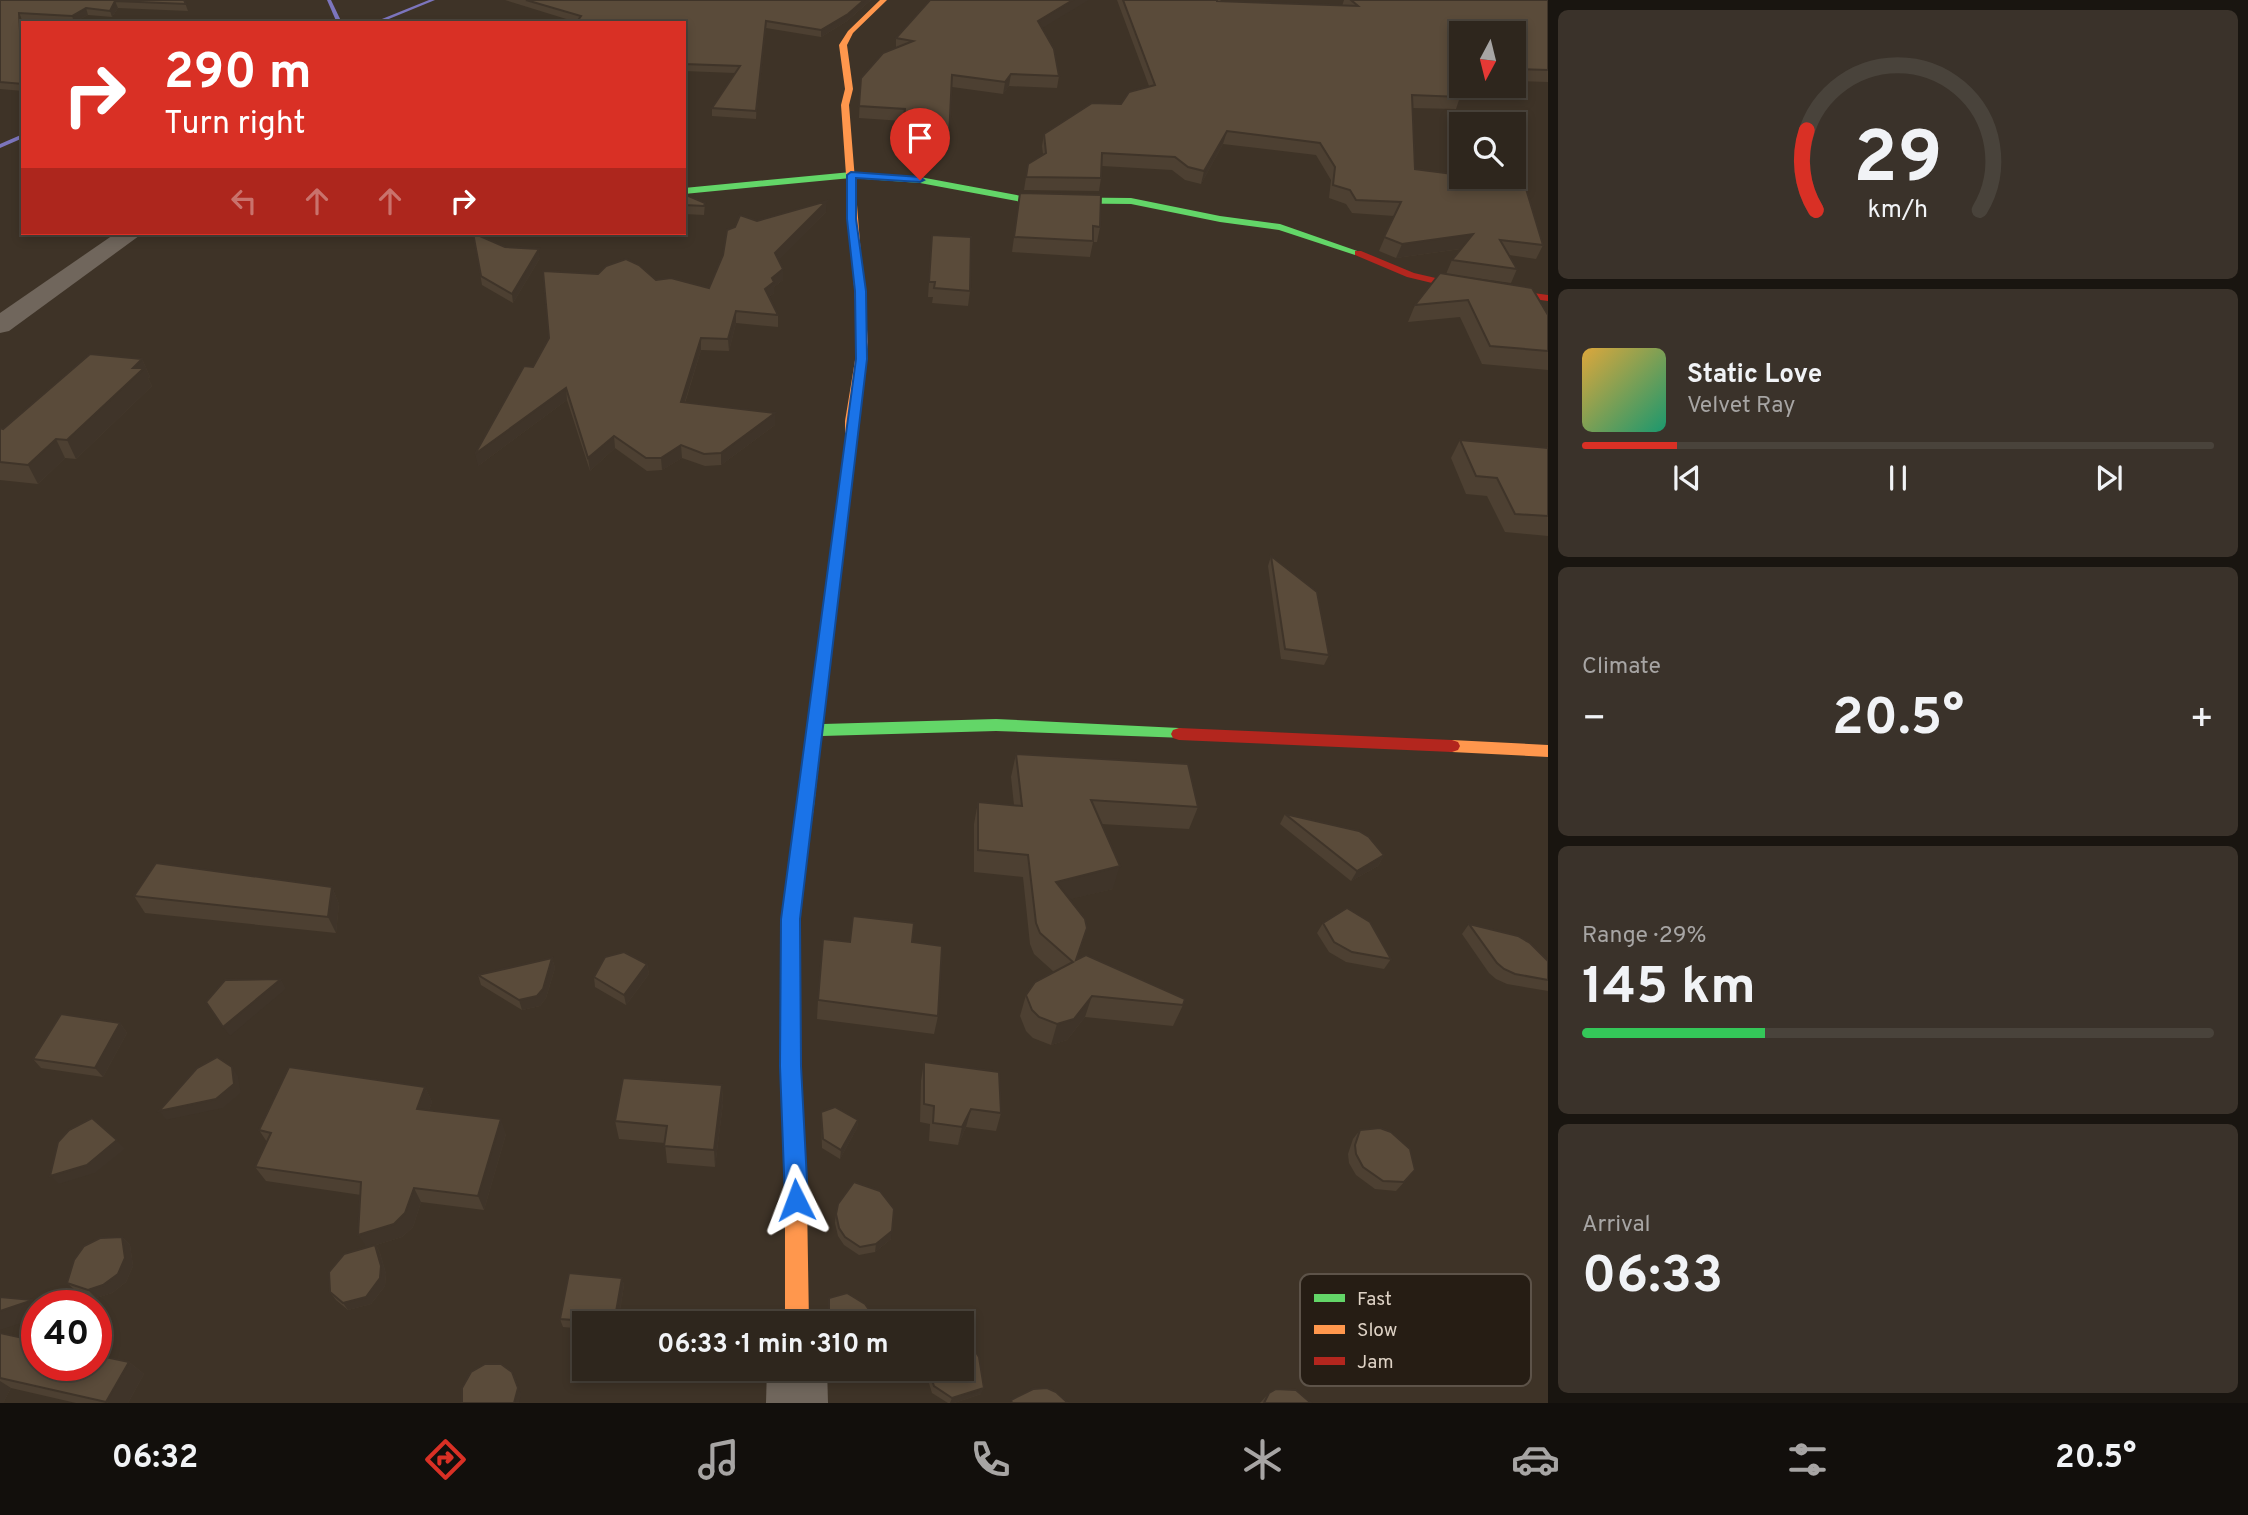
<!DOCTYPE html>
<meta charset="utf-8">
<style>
:root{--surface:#2e261d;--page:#3a322a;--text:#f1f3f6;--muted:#a7a5a4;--line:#49433b;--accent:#d93025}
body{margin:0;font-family:Overpass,sans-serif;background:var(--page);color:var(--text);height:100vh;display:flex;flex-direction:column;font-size:26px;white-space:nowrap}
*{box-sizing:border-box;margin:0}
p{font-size:23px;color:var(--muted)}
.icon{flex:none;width:38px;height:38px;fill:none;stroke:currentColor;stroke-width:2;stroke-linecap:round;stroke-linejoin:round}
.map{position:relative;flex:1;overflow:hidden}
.panel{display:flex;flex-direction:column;gap:10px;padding:10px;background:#191510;width:700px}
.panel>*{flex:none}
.top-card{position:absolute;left:21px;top:21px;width:665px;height:214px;border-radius:0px;box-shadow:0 4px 10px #0003,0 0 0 2px var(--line);background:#d93025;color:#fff;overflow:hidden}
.needle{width:46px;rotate:187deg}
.fabs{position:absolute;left:1449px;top:21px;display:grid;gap:14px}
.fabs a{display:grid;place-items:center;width:77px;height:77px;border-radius:0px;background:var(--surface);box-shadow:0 4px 10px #0003,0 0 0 2px var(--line);font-size:35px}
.speed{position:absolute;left:21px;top:1290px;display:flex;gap:14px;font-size:35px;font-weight:700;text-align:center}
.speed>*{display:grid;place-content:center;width:91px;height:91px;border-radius:50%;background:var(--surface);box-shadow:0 4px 10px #0003,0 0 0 2px var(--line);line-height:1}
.speed .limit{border:10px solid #d22;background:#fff;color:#111}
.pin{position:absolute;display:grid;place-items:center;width:60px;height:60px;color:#fff;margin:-72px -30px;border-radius:50% 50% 50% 0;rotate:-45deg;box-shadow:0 0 7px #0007}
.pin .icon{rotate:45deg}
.me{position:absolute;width:77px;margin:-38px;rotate:357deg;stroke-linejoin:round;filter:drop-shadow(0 0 5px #0008)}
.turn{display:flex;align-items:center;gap:24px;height:147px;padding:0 28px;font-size:32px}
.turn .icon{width:91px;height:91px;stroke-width:2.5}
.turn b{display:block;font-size:49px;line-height:60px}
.lanes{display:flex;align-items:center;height:66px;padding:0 28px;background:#0003;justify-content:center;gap:35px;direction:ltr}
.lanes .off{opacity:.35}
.big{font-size:52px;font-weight:700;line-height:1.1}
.panel .card{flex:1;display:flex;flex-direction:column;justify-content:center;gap:10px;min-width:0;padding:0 24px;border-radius:10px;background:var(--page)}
.panel .dial{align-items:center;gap:0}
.dial svg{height:182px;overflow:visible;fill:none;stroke:var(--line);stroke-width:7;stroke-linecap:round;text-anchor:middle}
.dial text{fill:var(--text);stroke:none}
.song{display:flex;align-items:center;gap:21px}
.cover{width:84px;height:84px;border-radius:10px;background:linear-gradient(135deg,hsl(40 70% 55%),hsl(160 70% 35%))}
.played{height:7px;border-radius:4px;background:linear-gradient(90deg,var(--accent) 15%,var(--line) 15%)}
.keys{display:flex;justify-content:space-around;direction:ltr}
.heat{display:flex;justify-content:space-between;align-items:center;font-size:38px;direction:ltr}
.charge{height:10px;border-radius:5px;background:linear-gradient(90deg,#34c759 29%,var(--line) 0)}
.trip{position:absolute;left:572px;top:1311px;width:402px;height:70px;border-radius:0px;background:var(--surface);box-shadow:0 4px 10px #0003,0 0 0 2px var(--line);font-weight:700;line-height:70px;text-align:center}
.tab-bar{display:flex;height:112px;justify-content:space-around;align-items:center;background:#120f0c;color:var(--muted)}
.tab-bar .icon{width:49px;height:49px}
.tab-bar .active{color:var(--accent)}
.tab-bar b{font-size:32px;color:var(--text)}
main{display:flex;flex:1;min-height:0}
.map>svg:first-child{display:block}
</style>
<main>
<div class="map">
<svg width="1548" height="1403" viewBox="0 0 1548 1403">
<rect width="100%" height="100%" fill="#3e3327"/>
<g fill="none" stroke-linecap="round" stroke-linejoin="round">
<g fill="#7c75bd" fill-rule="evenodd">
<polygon points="327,0 331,0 342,23 337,23"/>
<polygon points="429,0 435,0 379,23 372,23"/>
<polygon points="23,134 23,138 0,148 0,144"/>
</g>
<g fill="#70665c" fill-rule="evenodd">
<polygon points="116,233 143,233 9,331 0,333 0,313"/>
<polygon points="767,1368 827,1368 828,1403 766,1403"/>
</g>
<g fill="#63d668" fill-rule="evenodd">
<polygon points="851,172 920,177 1027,197 1131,198 1220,216 1280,224 1363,253 1355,255 1279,230 1220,222 1131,204 1027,203 920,183 851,178 684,194 684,188"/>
<polygon points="851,440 857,444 823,724 996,719 1179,728 1185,730 1187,734 1185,738 996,731 822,736 814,806 811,811 799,811 796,806 845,444"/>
</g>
<g fill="#ff974d" fill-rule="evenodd">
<polygon points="880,0 887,0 853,33 847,45 853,89 849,105 868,342 857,421 857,444 851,448 845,444 845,421 858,342 841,105 845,89 839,45 848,31"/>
<polygon points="1452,740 1548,745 1548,757 1452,752 1446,750 1444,746 1446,742"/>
<polygon points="805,799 811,801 814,806 799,919 800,1066 807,1200 809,1323 785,1323 785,1200 780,1066 781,919 796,806 799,801"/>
</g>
<g fill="#b3261e" fill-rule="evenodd">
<polygon points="1355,251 1361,251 1414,273 1453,282 1548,295 1548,301 1453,288 1407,277 1355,255"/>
<polygon points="1179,728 1452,740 1458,742 1460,746 1458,750 1452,752 1179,740 1173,738 1171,734 1173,730"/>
</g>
</g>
<g fill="#4d4032">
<polygon points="0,0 184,0 188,11 118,8 112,17 88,15 74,22 22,20 23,91 0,89"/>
<polygon points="505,0 871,0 847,21 821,37 766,28 756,119 712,116 712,108 735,73 684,71 684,23 576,22"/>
<polygon points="1117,0 1221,0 1220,1 1342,6 1344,0 1548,0 1548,82 1514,81 1514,33 1461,33 1460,97 1456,109 1412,108 1415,169 1543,245 1536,259 1509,255 1517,269 1511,283 1446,274 1452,260 1461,249 1396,258 1379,251 1394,216 1352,213 1346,204 1329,198 1331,180 1316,155 1223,144 1201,184 1185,180 1172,170 1102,166 1101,178 1099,191 1024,190 1028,164 1043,154 1042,146 1044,134 1121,104 1149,86"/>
<polygon points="1042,28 1059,76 1057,88 1009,86 1003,94 952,87 948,150 900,148 903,121 859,118 861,78 896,48 896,38"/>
<polygon points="1020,193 1100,227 1097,242 1093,242 1090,257 1012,252"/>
<polygon points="684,194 705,203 704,215 684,214"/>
<polygon points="826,212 778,260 783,280 774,287 774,293 769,297 778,315 778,327 736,323 729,351 701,350 685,403 775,413 775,425 721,465 705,466 682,458 662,470 647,471 615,448 590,471 567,400 478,466 533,367 656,280 709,288 757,221"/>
<polygon points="473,233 505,247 540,258 513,303 482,285"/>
<polygon points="932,235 970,291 968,306 932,303 933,297 928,297"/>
<polygon points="1440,273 1548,315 1548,370 1482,364 1460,317 1408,322 1415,305"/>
<polygon points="142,359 150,377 148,378 152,386 76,459 65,458 38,484 0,480 0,428 3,429"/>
<polygon points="1460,440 1548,448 1548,536 1505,532 1487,496 1466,494 1451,458"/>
<polygon points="1271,556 1329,655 1324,665 1281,659 1268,566"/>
<polygon points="1016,754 1198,807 1189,829 1101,824 1113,889 1069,899 1077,960 1183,1005 1173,1026 1085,1017 1067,1040 1051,1045 1033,1038 1026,1031 1020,1016 1026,995 1054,972 1034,954 1030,944 1023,877 974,872 974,824 978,802 1014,805 1011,777"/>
<polygon points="1285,814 1384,855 1378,866 1351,881 1280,824"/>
<polygon points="332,887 339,904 336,933 145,913 134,896"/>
<polygon points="1323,923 1391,959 1384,969 1346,962 1329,952 1317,933"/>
<polygon points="1469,924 1548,961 1548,991 1507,984 1496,979 1489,973 1462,934"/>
<polygon points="850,942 912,942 938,1016 934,1034 817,1019 818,1000"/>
<polygon points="552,958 555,968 546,998 540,1006 522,1010 481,985 478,975"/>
<polygon points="647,964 649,974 626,1005 595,987 594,977"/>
<polygon points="120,1023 127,1033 103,1077 41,1068 33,1059"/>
<polygon points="924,1062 1001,1113 996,1131 966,1127 958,1145 929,1141 930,1124 920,1122 921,1081"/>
<polygon points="722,1085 723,1103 715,1167 667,1163 665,1143 619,1139 615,1121"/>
<polygon points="425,1087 432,1102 429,1110 506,1134 484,1210 421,1202 413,1227 402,1237 376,1245 380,1253 386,1274 385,1286 371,1304 348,1310 336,1300 330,1292 366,1247 361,1195 266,1181 255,1167 267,1142 259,1130"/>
<polygon points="821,1112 858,1120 857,1128 840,1159 822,1148"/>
<polygon points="1360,1130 1415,1170 1396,1191 1375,1189 1356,1175 1349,1163 1348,1154 1353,1139"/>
<polygon points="836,1214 891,1239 875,1252 859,1255 844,1245 838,1236 835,1223"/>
<polygon points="122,1237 130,1245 133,1266 126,1282 112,1293 96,1298 76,1291 67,1283"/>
<polygon points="622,1278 624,1285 618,1323 584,1323 584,1329 563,1327 560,1319"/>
<polygon points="0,1333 129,1362 144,1374 128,1403 76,1403 11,1388 3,1403 0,1403"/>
<polygon points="925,1368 962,1368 981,1394 954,1403 948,1403 932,1393 925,1370"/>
<polygon points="1269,1393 1311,1403 1260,1403"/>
</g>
<g fill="#3f3429">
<polygon points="864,0 871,0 847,21 821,37 821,30"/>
<polygon points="1073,0 1089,0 1036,32 1038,21"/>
<polygon points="115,1 118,8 112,17 110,11"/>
<polygon points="86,8 88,15 74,22 72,16"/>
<polygon points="19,13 22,20 23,29 23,67"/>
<polygon points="766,21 766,28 756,119 756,111"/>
<polygon points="1011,74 1009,86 1003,94 1005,82"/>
<polygon points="1227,131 1223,144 1201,184 1204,171"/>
<polygon points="827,201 826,212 775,264 775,253"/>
<polygon points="1473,234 1467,248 1396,258 1402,244"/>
<polygon points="539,249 540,258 513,303 512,294"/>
<polygon points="783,269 783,280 774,287 774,293 765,300 765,289 772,278"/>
<polygon points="736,311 736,323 729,351 728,339"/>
<polygon points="701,338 701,350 681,414 681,402"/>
<polygon points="142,359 150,377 148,378 152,386 76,459 67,440"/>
<polygon points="566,388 567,400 478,466 475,454"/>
<polygon points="775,413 775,425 721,465 721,453"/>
<polygon points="614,436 615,448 590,471 588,458"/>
<polygon points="56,439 65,458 38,484 28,465"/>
<polygon points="681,445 682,458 662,470 661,458"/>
<polygon points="1384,855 1378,866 1351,881 1357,871"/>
<polygon points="1120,866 1113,889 1050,904 1056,882"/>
<polygon points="332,887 339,904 336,933 328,917"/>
<polygon points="552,958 555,968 546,998 540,1006 522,1010 519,1000"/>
<polygon points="647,964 649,974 626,1005 624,995"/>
<polygon points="281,979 286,989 230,1036 223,1027"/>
<polygon points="1092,996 1085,1017 1067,1040 1051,1045 1057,1024"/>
<polygon points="120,1023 127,1033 103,1077 95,1068"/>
<polygon points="232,1067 238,1076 241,1093 223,1108 166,1120 159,1111"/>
<polygon points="722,1085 723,1103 715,1167 714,1150"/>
<polygon points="425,1087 432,1102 424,1124 417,1109"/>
<polygon points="971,1109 966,1127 958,1145 962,1127"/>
<polygon points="501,1119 506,1134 484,1210 478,1196"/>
<polygon points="858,1120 857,1128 840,1159 841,1150"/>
<polygon points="117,1140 125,1149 95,1173 59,1184 50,1176"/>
<polygon points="414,1188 421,1202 413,1227 402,1237 376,1245 380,1253 386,1274 385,1286 371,1304 348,1310 343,1303 367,1248 358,1235"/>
<polygon points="892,1231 891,1239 875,1252 876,1244"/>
<polygon points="122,1237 130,1245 133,1266 126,1282 112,1293 96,1298 88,1290"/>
<polygon points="622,1278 624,1285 618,1323 614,1323"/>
<polygon points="33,1300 39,1306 37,1306 37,1318 0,1330 0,1311"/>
<polygon points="129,1362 144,1374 128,1403 108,1403 106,1402"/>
<polygon points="512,1372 516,1378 521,1395 519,1403 514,1403"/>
<polygon points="0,1381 11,1388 3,1403 0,1403"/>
<polygon points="984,1388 981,1394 954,1403 950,1403 952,1398"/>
</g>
<g fill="#5a4b3a" stroke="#3f3429" stroke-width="2">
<polygon points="0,0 184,0 186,4 115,1 110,11 86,8 72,16 19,13 23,84 0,82"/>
<polygon points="526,0 864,0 848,14 821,30 766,21 756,111 712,108 740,66 684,64 684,23 576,23 581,16"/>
<polygon points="930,0 1073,0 1038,21 1054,49 1059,76 1011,74 1005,82 952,75 949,138 901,135 905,109 859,106 861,78 883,53 913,41 896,38"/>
<polygon points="1123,0 1217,0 1217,1 1358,6 1351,0 1548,0 1548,70 1514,69 1514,33 1461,33 1461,86 1460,97 1412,95 1415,169 1461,175 1461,177 1477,177 1524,182 1543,245 1500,240 1517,269 1452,260 1473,234 1402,244 1384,237 1401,202 1356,200 1350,190 1333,185 1335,167 1320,143 1227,131 1204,171 1188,167 1175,157 1102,153 1101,178 1026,177 1028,164 1046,153 1044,134 1092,103 1121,104 1129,92 1155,85"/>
<polygon points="1020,193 1101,195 1100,227 1093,226 1093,241 1014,237"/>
<polygon points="684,194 705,203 704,206 684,205"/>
<polygon points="827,201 775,253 783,269 772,278 774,282 765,289 778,315 736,311 728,339 701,338 681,402 775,413 721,453 704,454 681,445 661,458 646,458 614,436 588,458 566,388 475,454 524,366 533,367 549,338 543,271 598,274 606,266 626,259 639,265 656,280 671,278 709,288 723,255 727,230 735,227 740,215 757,221"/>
<polygon points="473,233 505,247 539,249 512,294 481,276"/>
<polygon points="932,235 971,237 970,291 934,288 935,282 929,282"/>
<polygon points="1440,273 1532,288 1548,315 1548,351 1490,346 1468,300 1415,305"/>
<polygon points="90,354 142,359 133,368 144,368 67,440 56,439 28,465 0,462 0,428 3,429"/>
<polygon points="1460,440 1548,448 1548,516 1515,514 1497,478 1476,476"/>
<polygon points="1271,556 1317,592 1329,655 1285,649"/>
<polygon points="1016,754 1188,764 1198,807 1091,800 1120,866 1056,882 1085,919 1087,928 1076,960 1086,955 1185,999 1183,1005 1092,996 1074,1019 1057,1024 1039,1017 1032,1010 1026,995 1035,982 1073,962 1040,933 1036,923 1028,855 978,850 978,802 1022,806"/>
<polygon points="1285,814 1359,831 1369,837 1384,855 1357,871"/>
<polygon points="156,863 332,887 328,917 134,896"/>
<polygon points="1347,908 1370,922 1391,959 1352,952 1334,942 1323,923"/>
<polygon points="853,916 914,923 912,942 942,946 938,1016 818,1000 823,939 850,942"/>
<polygon points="1469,924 1518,936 1530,943 1548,961 1548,980 1515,974 1504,969 1497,963"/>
<polygon points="624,952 647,964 624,995 594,977 605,957"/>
<polygon points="552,958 543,989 537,996 519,1000 478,975"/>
<polygon points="281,979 223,1027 206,1002 225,980"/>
<polygon points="61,1014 120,1023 95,1068 33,1059"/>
<polygon points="217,1057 232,1067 234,1084 216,1099 159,1111 197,1068"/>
<polygon points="924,1062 999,1072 1001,1113 971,1109 962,1127 933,1123 934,1106 924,1104"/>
<polygon points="289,1067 425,1087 417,1109 501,1119 478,1196 414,1188 405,1213 394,1224 358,1235 361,1182 255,1167 271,1133 259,1130"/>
<polygon points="623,1078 722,1085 714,1150 664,1146 667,1126 615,1121"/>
<polygon points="835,1107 858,1120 841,1150 823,1139 821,1112"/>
<polygon points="92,1118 117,1140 87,1165 50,1176 58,1142 69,1130"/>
<polygon points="1380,1128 1391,1132 1410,1149 1415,1170 1404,1182 1383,1181 1363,1167 1356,1154 1355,1145 1360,1130"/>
<polygon points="854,1182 880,1191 894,1209 892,1231 876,1244 860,1247 845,1237 839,1228 836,1214 838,1204"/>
<polygon points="122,1237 125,1258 118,1274 103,1285 88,1290 67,1283 74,1260 84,1246 100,1238"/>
<polygon points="375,1245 381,1266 380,1278 366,1297 343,1303 330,1292 329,1272 344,1254"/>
<polygon points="569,1273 622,1278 614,1323 560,1319"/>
<polygon points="847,1293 865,1304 870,1311 871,1323 820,1323 819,1318 829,1317 829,1298"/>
<polygon points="0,1297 33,1300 0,1311"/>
<polygon points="0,1333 37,1341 37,1365 96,1365 96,1355 129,1362 106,1402 0,1378"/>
<polygon points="962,1342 974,1349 979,1357 984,1388 952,1398 934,1386 928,1368 962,1368"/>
<polygon points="485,1364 501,1364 512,1372 518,1388 514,1403 462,1403 462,1388 471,1372"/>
<polygon points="1047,1388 1056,1392 1068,1403 1012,1403 1011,1400 1033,1389"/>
<polygon points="1276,1389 1296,1390 1311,1403 1264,1403 1269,1393"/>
</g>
<polygon fill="#1a73e8" stroke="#114b97" stroke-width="2" points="851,172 920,177 924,180 920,182 856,178 856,219 866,291 867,359 800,919 801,1066 808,1200 804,1208 796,1211 788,1208 785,1200 780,1066 781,919 856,359 855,291 847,219 847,175"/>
<rect x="1300" y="1274" width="231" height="112" rx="10" fill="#261d14" stroke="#5d5349" stroke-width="2"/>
<rect x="1314" y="1294" width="31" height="8" fill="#63d668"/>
<rect x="1314" y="1325" width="31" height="9" fill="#ff974d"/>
<rect x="1314" y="1357" width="31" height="8" fill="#b3261e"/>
<g font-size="19" fill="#ded2c5">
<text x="1357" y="1305">Fast</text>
<text x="1357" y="1336">Slow</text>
<text x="1357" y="1368">Jam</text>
</g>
</svg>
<div class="fabs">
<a><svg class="needle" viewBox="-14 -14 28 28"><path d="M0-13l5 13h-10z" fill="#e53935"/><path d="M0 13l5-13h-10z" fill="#a7a5a4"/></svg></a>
<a><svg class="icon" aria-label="search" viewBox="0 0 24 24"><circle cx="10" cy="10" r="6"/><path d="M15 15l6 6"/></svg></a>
</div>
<div class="speed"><div class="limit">40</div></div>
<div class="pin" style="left:920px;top:180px;background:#d93025"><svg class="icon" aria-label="arrive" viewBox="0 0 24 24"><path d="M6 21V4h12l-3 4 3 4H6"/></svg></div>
<svg class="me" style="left:796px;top:1200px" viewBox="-20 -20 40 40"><path d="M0-17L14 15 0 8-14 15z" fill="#1a73e8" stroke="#fff" stroke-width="4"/></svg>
<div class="trip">06:33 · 1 min · 310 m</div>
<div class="top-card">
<div class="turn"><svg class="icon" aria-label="right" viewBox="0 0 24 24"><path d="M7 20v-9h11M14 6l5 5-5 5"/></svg><div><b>290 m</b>Turn right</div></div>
<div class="lanes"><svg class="icon off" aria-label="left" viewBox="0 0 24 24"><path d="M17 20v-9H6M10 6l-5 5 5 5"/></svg><svg class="icon off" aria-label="ahead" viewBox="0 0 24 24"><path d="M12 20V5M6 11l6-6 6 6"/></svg><svg class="icon off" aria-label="ahead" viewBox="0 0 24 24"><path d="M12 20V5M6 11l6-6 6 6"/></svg><svg class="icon" aria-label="right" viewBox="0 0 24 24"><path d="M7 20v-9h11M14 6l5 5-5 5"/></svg></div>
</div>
</div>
<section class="panel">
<div class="card dial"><svg viewBox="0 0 100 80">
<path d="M14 69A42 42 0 1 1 86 69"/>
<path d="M14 69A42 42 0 0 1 10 34" stroke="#d93025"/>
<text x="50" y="56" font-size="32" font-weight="700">29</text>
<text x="50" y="72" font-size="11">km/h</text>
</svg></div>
<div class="card">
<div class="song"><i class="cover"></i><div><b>Static Love</b><p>Velvet Ray</p></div></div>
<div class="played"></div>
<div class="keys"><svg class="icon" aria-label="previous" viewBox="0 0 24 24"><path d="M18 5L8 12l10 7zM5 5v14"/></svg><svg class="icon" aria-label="pause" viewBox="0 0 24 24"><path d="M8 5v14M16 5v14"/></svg><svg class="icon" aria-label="next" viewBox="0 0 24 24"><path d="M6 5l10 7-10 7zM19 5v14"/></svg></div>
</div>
<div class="card"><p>Climate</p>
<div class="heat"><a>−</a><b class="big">20.5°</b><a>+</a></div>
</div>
<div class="card"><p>Range · 29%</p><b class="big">145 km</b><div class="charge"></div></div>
<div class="card"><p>Arrival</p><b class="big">06:33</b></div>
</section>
</main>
<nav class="tab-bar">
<b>06:32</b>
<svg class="icon active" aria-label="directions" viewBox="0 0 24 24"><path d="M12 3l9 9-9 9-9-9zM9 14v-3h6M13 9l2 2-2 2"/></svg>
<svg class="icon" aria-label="music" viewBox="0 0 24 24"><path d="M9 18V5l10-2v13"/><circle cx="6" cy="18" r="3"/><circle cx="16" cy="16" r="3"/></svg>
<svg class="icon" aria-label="phone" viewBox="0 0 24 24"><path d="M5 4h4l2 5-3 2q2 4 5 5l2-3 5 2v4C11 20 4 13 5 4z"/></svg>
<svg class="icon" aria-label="climate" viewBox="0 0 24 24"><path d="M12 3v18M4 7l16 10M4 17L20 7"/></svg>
<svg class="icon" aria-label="car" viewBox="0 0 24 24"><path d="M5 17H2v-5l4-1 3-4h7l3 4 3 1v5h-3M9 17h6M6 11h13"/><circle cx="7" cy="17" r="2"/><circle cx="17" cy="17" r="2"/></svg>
<svg class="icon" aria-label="filters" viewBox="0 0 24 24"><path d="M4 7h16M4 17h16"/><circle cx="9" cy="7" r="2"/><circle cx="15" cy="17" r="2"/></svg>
<b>20.5°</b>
</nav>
